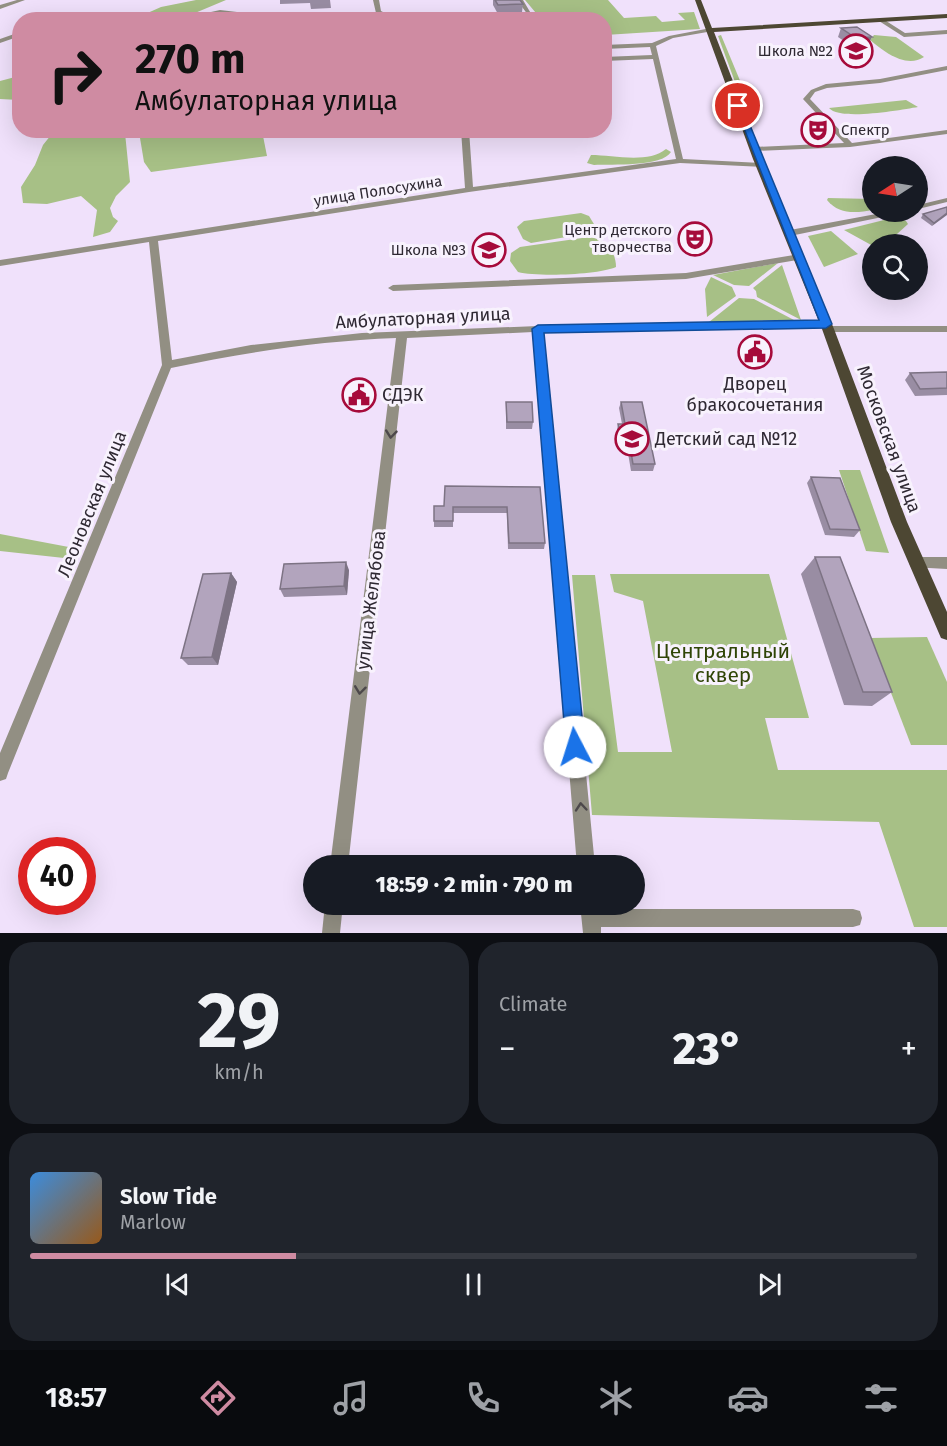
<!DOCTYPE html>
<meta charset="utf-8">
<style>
:root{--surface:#171b24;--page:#20242c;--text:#f1f3f6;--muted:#9ea1a6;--line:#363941;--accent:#cf8ba2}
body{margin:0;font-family:"Fira Sans",sans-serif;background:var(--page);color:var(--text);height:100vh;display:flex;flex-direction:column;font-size:22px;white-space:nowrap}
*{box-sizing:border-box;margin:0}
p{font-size:20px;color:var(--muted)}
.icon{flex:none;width:33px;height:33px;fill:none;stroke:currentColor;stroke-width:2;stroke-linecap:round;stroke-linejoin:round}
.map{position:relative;height:933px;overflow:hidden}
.side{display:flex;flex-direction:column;gap:9px;padding:9px;background:#0d0f14;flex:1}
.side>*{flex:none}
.banner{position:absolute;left:12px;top:12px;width:600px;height:126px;border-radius:24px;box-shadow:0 6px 24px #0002;background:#cf8ba2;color:#111;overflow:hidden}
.needle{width:39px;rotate:258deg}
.fabs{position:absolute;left:862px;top:156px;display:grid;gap:12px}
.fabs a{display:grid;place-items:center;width:66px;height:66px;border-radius:50%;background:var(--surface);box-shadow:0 6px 24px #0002;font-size:30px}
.speed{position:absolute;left:18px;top:837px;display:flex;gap:12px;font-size:30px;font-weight:700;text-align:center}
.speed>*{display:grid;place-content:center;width:78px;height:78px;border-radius:50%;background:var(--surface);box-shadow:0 6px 24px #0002;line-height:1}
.speed .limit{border:9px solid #d22;background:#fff;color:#111}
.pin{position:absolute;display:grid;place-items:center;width:51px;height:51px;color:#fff;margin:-26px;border:3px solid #fff;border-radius:50%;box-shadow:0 2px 6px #0007}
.me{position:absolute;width:66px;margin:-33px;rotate:355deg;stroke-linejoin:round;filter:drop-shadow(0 0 4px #0008)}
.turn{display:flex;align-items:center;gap:21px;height:126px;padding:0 24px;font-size:27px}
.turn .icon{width:78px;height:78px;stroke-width:2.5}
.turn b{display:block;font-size:42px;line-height:51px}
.big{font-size:45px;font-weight:800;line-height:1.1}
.side .card{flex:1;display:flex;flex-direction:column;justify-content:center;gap:9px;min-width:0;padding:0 21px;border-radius:24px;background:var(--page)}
.side .dial{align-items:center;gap:0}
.dial b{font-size:78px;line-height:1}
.song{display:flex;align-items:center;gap:18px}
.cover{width:72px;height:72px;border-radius:9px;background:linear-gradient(135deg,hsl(210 70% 55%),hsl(30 70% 35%))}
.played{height:6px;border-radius:3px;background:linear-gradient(90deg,var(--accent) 30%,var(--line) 30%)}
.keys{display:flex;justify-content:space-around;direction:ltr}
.heat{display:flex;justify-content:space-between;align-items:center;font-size:33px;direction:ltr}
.side .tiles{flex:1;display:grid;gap:9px;grid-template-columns:1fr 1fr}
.card:last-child{grid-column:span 2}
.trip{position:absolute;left:303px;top:855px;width:342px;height:60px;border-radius:30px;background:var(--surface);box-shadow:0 6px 24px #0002;font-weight:800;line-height:60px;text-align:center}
.dock{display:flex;height:96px;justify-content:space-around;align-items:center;background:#090b0e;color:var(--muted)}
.dock .icon{width:42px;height:42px}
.dock .selected{color:var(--accent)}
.dock b{font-size:27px;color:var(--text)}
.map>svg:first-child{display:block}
</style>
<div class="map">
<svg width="947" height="933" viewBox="0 0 947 933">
<rect width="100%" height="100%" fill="#f0e1fb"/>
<g fill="#a7c086">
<polygon points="196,0 226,0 195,13 191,19 134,19 161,7"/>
<polygon points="525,0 608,0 624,18 656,16 662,22 685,20 678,13 694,12 700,29 605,35 604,20 541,19"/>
<polygon points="721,35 751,107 751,110 745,109 718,36"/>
<path d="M874,35L896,37L924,57C906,69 883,51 870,40Z"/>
<polygon points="19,76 19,100 0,99 0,81"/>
<path d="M906,100L918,107C900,110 840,121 829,108Z"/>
<polygon points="62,130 125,133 130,182 116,196 110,208 113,217 118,221 110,232 93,237 97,210 81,196 47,204 23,203 21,187 35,165 43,145 51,135"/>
<polygon points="144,130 262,131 267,156 151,172 144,162 139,132"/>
<path d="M666,149L671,152C662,167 612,164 594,165L587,163L591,155C613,155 648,164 666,149Z"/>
<path d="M828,198L873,199V210C856,213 839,215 827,200Z"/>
<polygon points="581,213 589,216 597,229 596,232 531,243 523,239 517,227 524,221"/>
<polygon points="896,217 906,221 908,224 886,244 873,246 844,230"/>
<polygon points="831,231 858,254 824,267 808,236"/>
<path d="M589,237C605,239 616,251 616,267C598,275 537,277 518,272L510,261L511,253L520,247Z"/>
<polygon points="778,263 749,286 734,285 713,275"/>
<polygon points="782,265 801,320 757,297 756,291 753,288"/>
<polygon points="711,277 732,287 736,296 707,317 705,289"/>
<polygon points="739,298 754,299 794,320 709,322"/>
<polygon points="839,470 860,470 889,553 866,551"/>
<polygon points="0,534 74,548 76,553 64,558 0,551"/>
<polygon points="610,574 769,574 809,718 765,718 778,770 947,770 947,927 914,927 879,822 592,815 572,575 595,575 618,752 672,752 643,601 614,592"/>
<polygon points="927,637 947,682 947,745 911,745 870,638"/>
</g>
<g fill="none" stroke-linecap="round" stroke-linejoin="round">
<g fill="#928f83" fill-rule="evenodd">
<polygon points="17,0 25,0 0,9 0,5"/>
<polygon points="373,0 379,0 381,11 387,14 389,20 383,20 382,16 376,13"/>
<polygon points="517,0 523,0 533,17 521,20 528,15"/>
<polygon points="220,10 237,12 238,20 232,20 232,14 220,14 206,16 205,20 199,20 202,14"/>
<polygon points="879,19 883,19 905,33 947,30 947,34 904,37 879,21"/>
<path d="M711,28L713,31L673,38L656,46L683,159L761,163H764V167L680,163L469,192L158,241L172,360L251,345L362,333L538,326L826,321L830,322V326H947V332H828L824,331V327L543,332L595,866H577L533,332L407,338L348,866H330L396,338C320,341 246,352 171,368L8,773L6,779L0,781V753L162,365L149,242L0,266V260L465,188L461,130H469L473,187L676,159L653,59L604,61V57L652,55L650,47L604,49V45L652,43L669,36Z"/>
<polygon points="20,32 20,36 0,43 0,39"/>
<polygon points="947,66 947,70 880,83 827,88 815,92 810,99 852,143 947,130 947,134 850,147 755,151 751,149 755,147 844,143 803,99 811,90 826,84 880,79"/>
<polygon points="947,198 947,202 918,209 918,205"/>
<polygon points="887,212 901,212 897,214 790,236 786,233 790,230"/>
<polygon points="800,254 803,255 803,259 686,279 393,291 388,288 393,285 686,273"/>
<polygon points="916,557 947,557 947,569 911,567 909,563 911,559"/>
<polygon points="325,904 343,904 340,933 322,933"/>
<polygon points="580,904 598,904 599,909 853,909 860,911 862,918 860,925 853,927 601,927 601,933 583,933"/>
</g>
<polygon fill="#4d4733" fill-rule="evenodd" points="695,0 701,0 712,28 947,14 947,18 714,32 763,159 834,329 907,522 947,612 947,640 941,638 891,522 822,329 753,159"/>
</g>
<g fill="#998da3">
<polygon points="280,0 330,0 331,8 311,9 310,3 280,4"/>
<polygon points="493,0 520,0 523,4 522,12 498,14 493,5"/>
<polygon points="841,28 868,45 853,47 838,37"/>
<polygon points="947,207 932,226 921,218 923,214"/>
<polygon points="947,372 947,395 915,396 905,380 910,373"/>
<polygon points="506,402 533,422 532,429 506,429"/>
<polygon points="621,402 655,464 653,471 631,471 627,447 620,447 617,430 618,424 622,424 619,408"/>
<polygon points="811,477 860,530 854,537 825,535 807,483"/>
<polygon points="540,487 545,543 544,549 508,549 507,513 453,513 453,527 434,527 434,521 444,506"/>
<polygon points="815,557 892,692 872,706 844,705 801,574"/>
<polygon points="349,570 347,595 284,597 280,589"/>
<polygon points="231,573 237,582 218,665 188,665 181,658"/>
</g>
<g fill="#7d7384">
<polygon points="872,37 868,45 853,47 856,38"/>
<polygon points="947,213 947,215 932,226 934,223"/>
<polygon points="346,562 349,570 347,595 344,586"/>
<polygon points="231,573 237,582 218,665 212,657"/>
</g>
<g fill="#b2a4bd" stroke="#7d7384" stroke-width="1.5">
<polygon points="495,0 520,0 523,4 498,5"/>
<polygon points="857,27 872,37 856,38 841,28"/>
<polygon points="947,207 947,213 934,223 923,214"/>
<polygon points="947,372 947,388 920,389 910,373"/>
<polygon points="506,402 532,402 533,422 507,422"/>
<polygon points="621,402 642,402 655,464 633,464 629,440 622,440 618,424 625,424"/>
<polygon points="811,477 840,478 860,530 830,529"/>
<polygon points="445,486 540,487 545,543 509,543 507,507 453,507 453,521 434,521 434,506 444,506"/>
<polygon points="815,557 840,557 892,692 863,692"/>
<polygon points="346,562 344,586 280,589 284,564"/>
<polygon points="231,573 212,657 181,658 203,574"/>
</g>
<defs><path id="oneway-chevron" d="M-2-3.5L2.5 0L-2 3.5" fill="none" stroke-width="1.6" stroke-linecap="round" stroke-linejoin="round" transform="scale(1.5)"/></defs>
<g stroke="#4d484b">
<use href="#oneway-chevron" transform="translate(391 434) rotate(96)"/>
<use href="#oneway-chevron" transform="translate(360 690) rotate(97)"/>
<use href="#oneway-chevron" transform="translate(581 807) rotate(-95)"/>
</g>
<polygon fill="#1a73e8" stroke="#114b97" stroke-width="1.5" points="735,105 742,106 832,324 826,328 544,333 585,747 582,754 575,757 569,754 566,747 532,329 538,325 819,320"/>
<defs>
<symbol id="school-ring" viewBox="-11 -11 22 22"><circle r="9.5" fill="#f8f2fd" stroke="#a60b3b" stroke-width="1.5"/><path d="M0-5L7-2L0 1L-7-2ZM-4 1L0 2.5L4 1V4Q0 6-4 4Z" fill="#a60b3b"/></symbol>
<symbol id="theatre-ring" viewBox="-11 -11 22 22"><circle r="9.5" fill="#f8f2fd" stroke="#a60b3b" stroke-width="1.5"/><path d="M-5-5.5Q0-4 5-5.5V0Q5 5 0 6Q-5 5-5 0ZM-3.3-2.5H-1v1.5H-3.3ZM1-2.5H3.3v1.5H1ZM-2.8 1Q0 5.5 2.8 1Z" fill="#a60b3b"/></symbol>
<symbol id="civic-ring" viewBox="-11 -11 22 22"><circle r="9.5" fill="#f8f2fd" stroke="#a60b3b" stroke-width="1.5"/><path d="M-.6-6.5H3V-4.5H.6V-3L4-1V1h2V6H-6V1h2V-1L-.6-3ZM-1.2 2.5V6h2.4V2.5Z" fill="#a60b3b"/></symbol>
</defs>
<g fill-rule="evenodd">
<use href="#school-ring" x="837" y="32" width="38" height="38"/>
<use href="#theatre-ring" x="799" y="111" width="38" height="38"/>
<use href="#theatre-ring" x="676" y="220" width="38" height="38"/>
<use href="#school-ring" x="470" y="231" width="38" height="38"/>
<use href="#civic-ring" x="736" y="333" width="38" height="38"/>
<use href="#civic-ring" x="340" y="376" width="38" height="38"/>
<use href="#school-ring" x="613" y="420" width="38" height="38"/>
</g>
<g text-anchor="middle" stroke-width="6" stroke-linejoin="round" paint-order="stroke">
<g font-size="15" fill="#2f2933" stroke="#f8f2fd" text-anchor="end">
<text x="833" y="56">Школа №2</text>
<text x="841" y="135" text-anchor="start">Спектр</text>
<text x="672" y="235">Центр детского<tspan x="672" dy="17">творчества</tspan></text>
<text x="466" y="255">Школа №3</text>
</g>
<g font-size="15" fill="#2f2933" stroke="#f8f2fd">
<text transform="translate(378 191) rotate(-9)" y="5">улица Полосухина</text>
</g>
<g font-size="18" fill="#2f2933" stroke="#f8f2fd">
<text transform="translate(423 318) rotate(-3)" y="6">Амбулаторная улица</text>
<text transform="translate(889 439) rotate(70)" y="6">Московская улица</text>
<text transform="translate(92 504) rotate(-68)" y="6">Леоновская улица</text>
<text transform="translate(371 600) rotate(-83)" y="6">улица Желябова</text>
</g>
<g font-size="18" fill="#2f2933" stroke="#f8f2fd" text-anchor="start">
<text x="755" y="390" text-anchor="middle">Дворец<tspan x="755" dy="21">бракосочетания</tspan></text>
<text x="382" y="401">СДЭК</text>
<text x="655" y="445">Детский сад №12</text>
</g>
<g font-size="21" fill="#304507" stroke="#f8f2fd">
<text x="723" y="658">Центральный<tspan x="723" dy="24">сквер</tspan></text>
</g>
</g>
</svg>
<div class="fabs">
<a><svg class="needle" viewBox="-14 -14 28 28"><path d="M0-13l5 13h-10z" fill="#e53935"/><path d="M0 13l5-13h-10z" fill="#9ea1a6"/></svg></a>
<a><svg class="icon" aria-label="search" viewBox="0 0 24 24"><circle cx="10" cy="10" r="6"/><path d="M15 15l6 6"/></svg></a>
</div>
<div class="speed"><div class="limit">40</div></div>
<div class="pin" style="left:738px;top:106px;background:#d93025"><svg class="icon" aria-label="arrive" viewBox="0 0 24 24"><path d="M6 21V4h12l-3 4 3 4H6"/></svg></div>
<svg class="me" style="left:575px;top:747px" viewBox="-20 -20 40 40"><circle r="19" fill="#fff"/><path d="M0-13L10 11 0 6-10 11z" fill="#1a73e8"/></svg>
<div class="trip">18:59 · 2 min · 790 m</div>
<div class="banner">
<div class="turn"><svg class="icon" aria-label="right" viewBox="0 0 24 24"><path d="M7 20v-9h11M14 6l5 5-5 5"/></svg><div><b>270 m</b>Амбулаторная улица</div></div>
</div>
</div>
<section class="side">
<div class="tiles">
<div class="card dial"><b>29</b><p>km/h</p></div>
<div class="card"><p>Climate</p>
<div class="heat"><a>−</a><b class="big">23°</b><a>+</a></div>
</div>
<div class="card">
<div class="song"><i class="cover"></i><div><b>Slow Tide</b><p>Marlow</p></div></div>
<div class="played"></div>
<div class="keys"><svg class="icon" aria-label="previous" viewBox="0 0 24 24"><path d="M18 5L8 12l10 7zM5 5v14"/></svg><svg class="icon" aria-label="pause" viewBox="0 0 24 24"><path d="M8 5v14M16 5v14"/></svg><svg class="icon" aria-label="next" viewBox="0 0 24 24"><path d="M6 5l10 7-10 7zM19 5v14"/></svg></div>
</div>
</div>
</section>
<nav class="dock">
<b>18:57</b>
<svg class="icon selected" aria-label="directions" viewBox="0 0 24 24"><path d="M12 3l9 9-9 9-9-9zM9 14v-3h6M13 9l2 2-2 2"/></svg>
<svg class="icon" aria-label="music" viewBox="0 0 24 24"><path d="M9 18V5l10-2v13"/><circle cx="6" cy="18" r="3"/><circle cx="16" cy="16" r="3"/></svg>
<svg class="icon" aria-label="phone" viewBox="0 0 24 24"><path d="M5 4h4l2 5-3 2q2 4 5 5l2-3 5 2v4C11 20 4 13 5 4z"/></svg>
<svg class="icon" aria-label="climate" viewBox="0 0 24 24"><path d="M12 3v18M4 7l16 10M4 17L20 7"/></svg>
<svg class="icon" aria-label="car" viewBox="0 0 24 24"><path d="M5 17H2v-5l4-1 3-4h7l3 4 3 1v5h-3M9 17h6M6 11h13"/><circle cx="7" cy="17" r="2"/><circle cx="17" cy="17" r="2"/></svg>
<svg class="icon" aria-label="filters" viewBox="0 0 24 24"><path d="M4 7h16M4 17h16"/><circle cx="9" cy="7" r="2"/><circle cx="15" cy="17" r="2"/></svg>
</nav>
